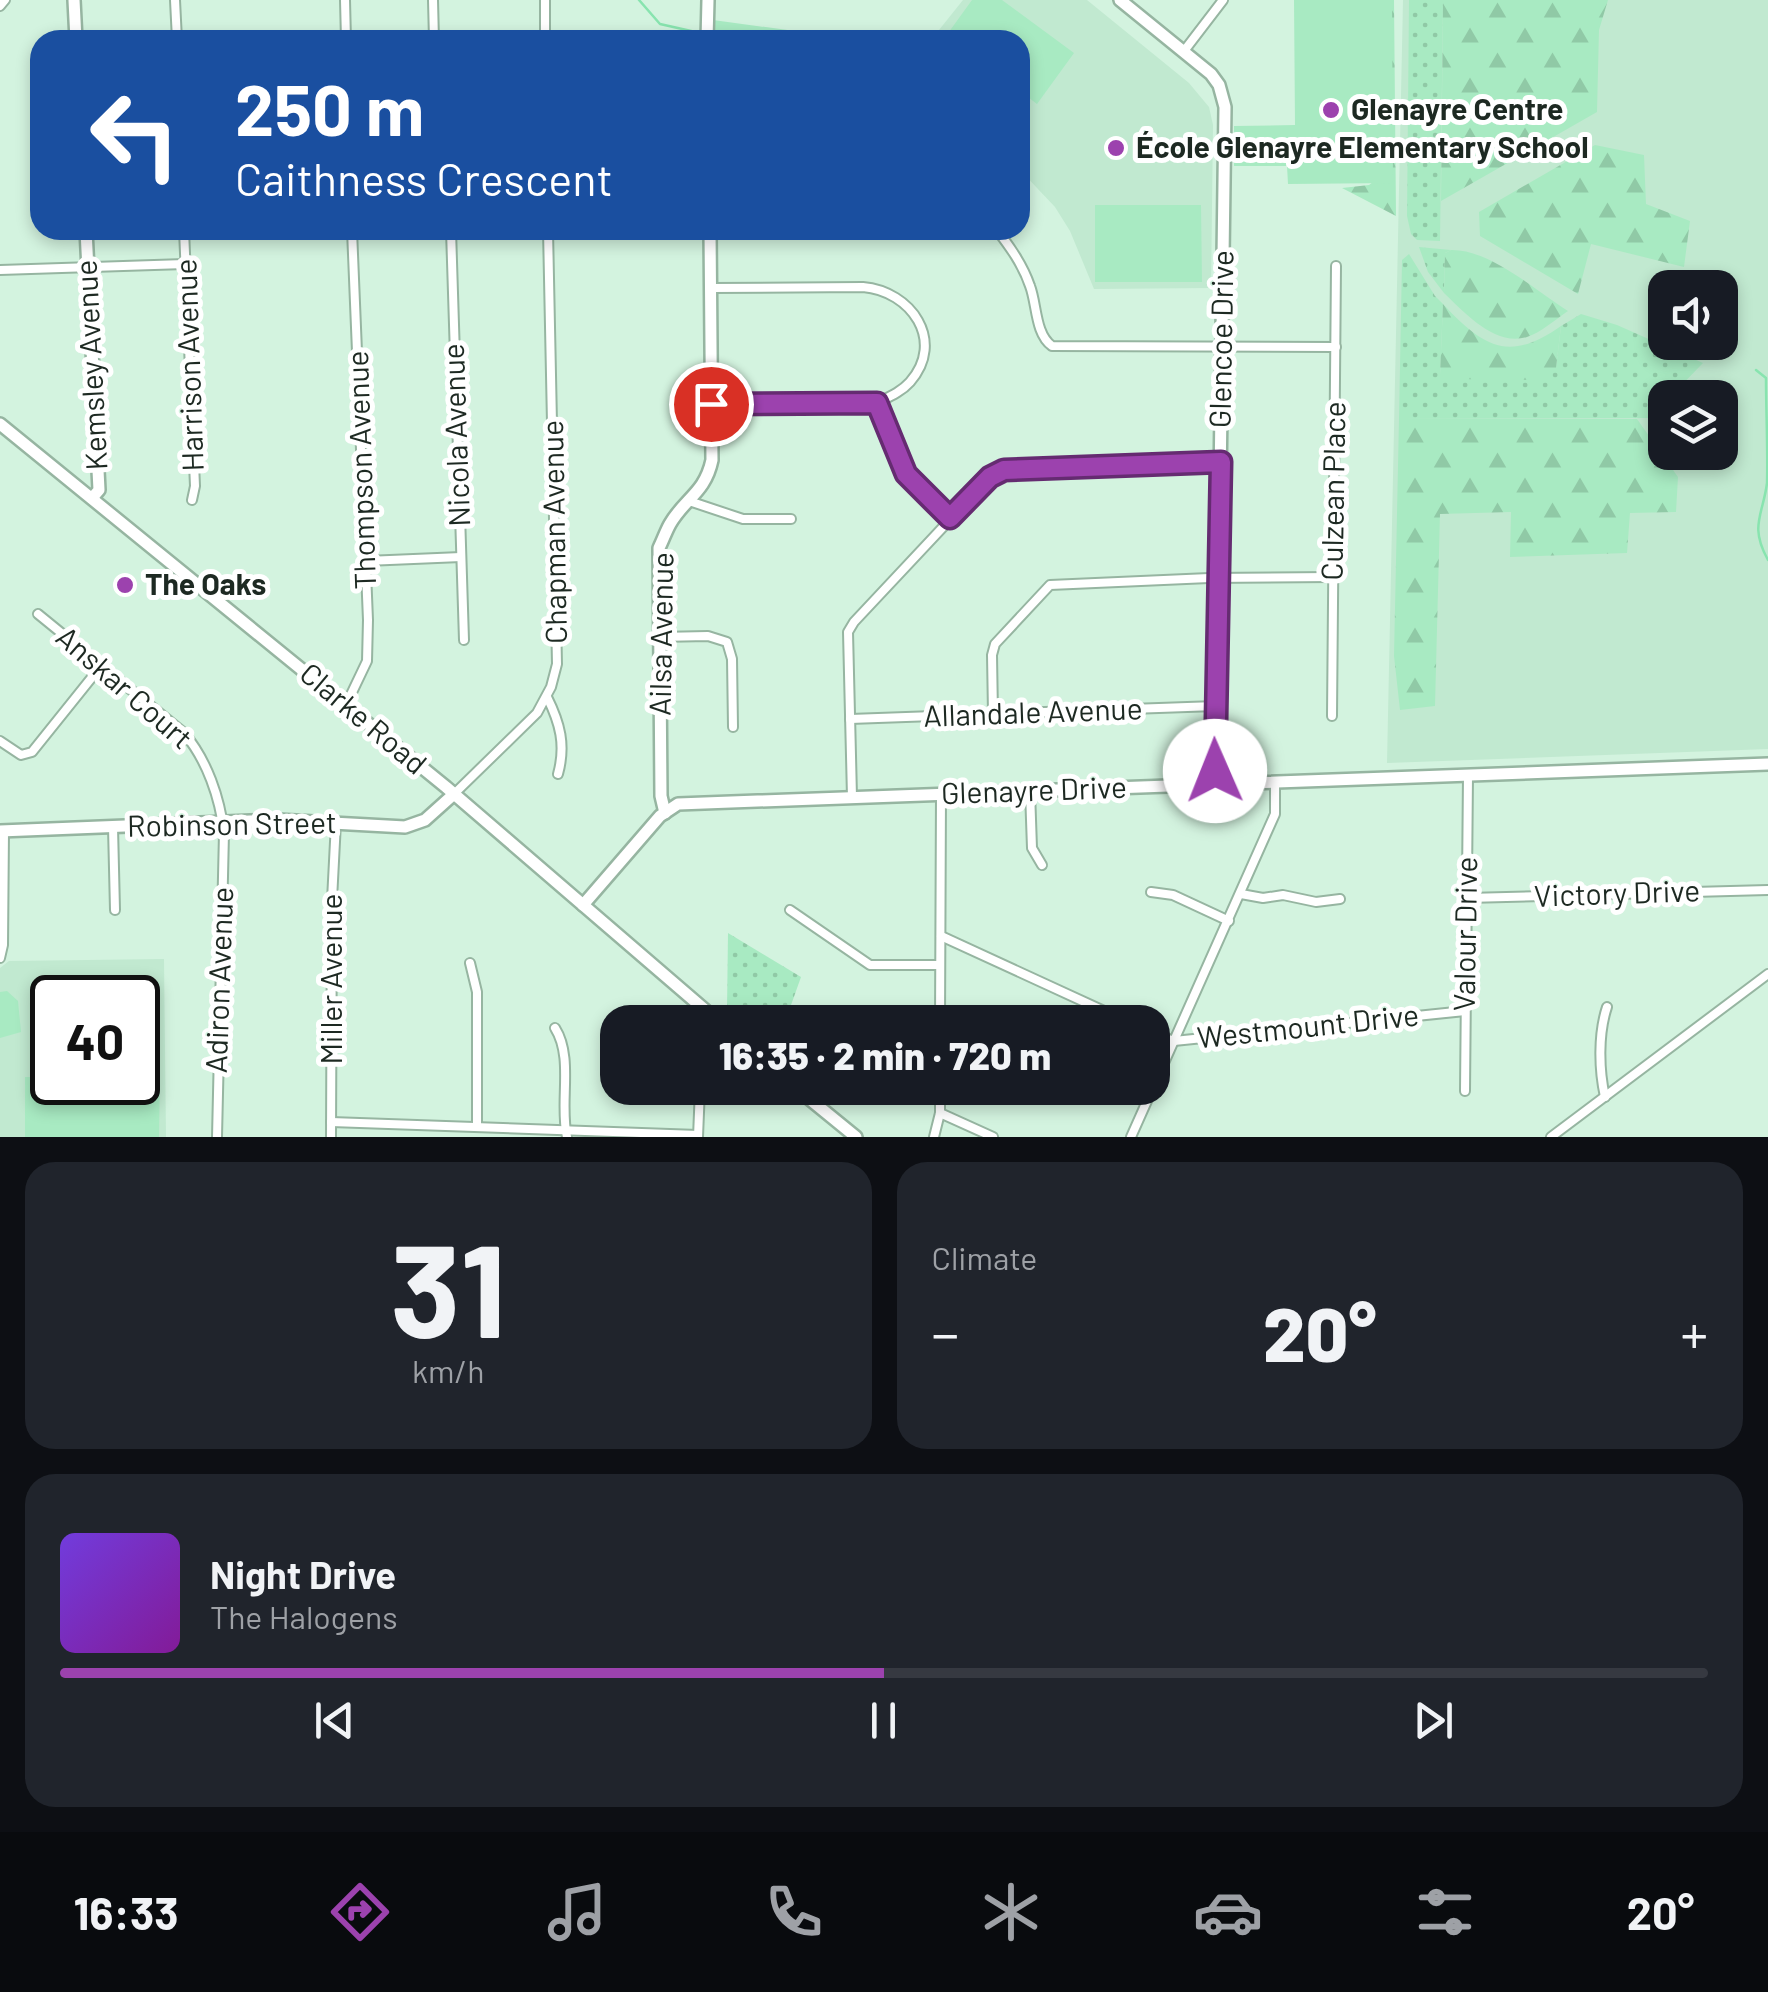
<!DOCTYPE html>
<meta charset="utf-8">
<style>
:root{--surface:#171b24;--page:#20242c;--text:#f1f3f6;--muted:#9ea1a6;--line:#363941;--accent:#9c42ae}
body{margin:0;font-family:Barlow,sans-serif;background:var(--page);color:var(--text);height:100vh;display:flex;flex-direction:column;font-size:38px;white-space:nowrap}
*{box-sizing:border-box;margin:0}
p{font-size:32px;color:var(--muted)}
.icon{flex:none;width:55px;height:55px;fill:none;stroke:currentColor;stroke-width:2;stroke-linecap:round;stroke-linejoin:round}
.map{position:relative;height:1137px;overflow:hidden}
.details{display:flex;flex-direction:column;gap:25px;padding:25px;background:#0d0f14;flex:1}
.details>*{flex:none}
.guide{position:absolute;left:30px;top:30px;width:1000px;height:210px;border-radius:30px;box-shadow:0 5px 15px #0003;background:#1a4fa0;color:#fff;overflow:hidden}
.tools{position:absolute;left:1648px;top:270px;display:grid;gap:20px}
.tools a{display:grid;place-items:center;width:90px;height:90px;border-radius:20px;background:var(--surface);box-shadow:0 5px 15px #0003;font-size:50px}
.speed{position:absolute;left:30px;top:975px;display:flex;gap:20px;font-size:50px;font-weight:700;text-align:center}
.speed>*{display:grid;place-content:center;width:130px;height:130px;border-radius:50%;background:var(--surface);box-shadow:0 5px 15px #0003;line-height:1}
.speed .limit{border:5px solid #111;border-radius:15px;background:#fff;color:#111}
.pin{position:absolute;display:grid;place-items:center;width:85px;height:85px;color:#fff;margin:-42px;border:5px solid #fff;border-radius:50%;box-shadow:0 2px 10px #0007}
.me{position:absolute;width:110px;margin:-55px;rotate:359deg;stroke-linejoin:round;filter:drop-shadow(0 0 8px #0008)}
.turn{display:flex;align-items:center;gap:35px;height:210px;padding:0 40px;font-size:45px}
.turn .icon{width:130px;height:130px;stroke-width:2.5}
.turn b{display:block;font-size:70px;line-height:85px}
.big{font-size:75px;font-weight:800;line-height:1.1}
.details .widget{flex:1;display:flex;flex-direction:column;justify-content:center;gap:15px;min-width:0;padding:0 35px;border-radius:30px;background:var(--page)}
.details .dial{align-items:center;gap:0}
.dial b{font-size:130px;line-height:1}
.song{display:flex;align-items:center;gap:30px}
.cover{width:120px;height:120px;border-radius:15px;background:linear-gradient(135deg,hsl(260 70% 55%),hsl(290 70% 35%))}
.played{height:10px;border-radius:5px;background:linear-gradient(90deg,var(--accent) 50%,var(--line) 50%)}
.keys{display:flex;justify-content:space-around;direction:ltr}
.heat{display:flex;justify-content:space-between;align-items:center;font-size:55px;direction:ltr}
.details .tiles{flex:1;display:grid;gap:25px;grid-template-columns:1fr 1fr}
.widget:last-child{grid-column:span 2}
.trip{position:absolute;left:600px;top:1005px;width:570px;height:100px;border-radius:30px;background:var(--surface);box-shadow:0 5px 15px #0003;font-weight:800;line-height:100px;text-align:center}
.dock{display:flex;height:160px;justify-content:space-around;align-items:center;background:#090b0e;color:var(--muted)}
.dock .icon{width:70px;height:70px}
.dock .active{color:var(--accent)}
.dock b{font-size:45px;color:var(--text)}
.map>svg:first-child{display:block}
</style>
<div class="map">
<svg width="1768" height="1137" viewBox="0 0 1768 1137">
<defs>
<pattern id="grass-dots" width="8" height="8" patternUnits="userSpaceOnUse" patternTransform="scale(2.5)"><rect width="8" height="8" fill="#a8eac2"/><path d="M2 2h.1M6 6h.1" fill="none" stroke="#90c9a6" stroke-width="1.8" stroke-linecap="round"/></pattern>
<pattern id="forest-firs" width="22" height="20" patternUnits="userSpaceOnUse" patternTransform="scale(2.5)"><rect width="22" height="20" fill="#a8eac2"/><path d="M5 1l3.5 6h-7zM16 11l3.5 6h-7z" fill="#90c9a6"/></pattern>
</defs>
<rect width="100%" height="100%" fill="#d3f3df"/>
<g fill="#c1e9d0" fill-rule="evenodd">
<polygon points="963,0 1087,0 1189,83 1209,107 1213,125 1211,288 1094,289 1070,231 1055,207 1020,170 1020,40 931,40"/>
<path d="M1403,0H1768V749L1387,763ZM1665,288H1720V342H1665ZM1665,398H1720V452H1665Z"/>
<path d="M164,959L166,1137H0V968L9,961ZM52,998H138V1082H52Z"/>
</g>
<g fill="url(#grass-dots)">
<polygon points="1409,0 1443,0 1440,241 1417,240 1411,234 1407,216"/>
<polygon points="1419,247 1451,250 1445,253 1444,293 1428,272"/>
<polygon points="1409,254 1435,296 1443,304 1440,375 1556,368 1561,326 1581,314 1617,325 1703,363 1670,397 1665,398 1665,403 1649,418 1399,418 1402,260"/>
<polygon points="728,933 801,977 785,1022 742,1022 727,1010"/>
</g>
<g fill="url(#forest-firs)">
<polygon points="1386,0 1394,0 1396,216 1342,188 1369,185 1381,176"/>
<polygon points="1443,0 1608,0 1599,30 1597,112 1441,201"/>
<polygon points="1595,145 1644,155 1646,204 1690,221 1684,267 1591,244 1578,294 1480,236 1479,212"/>
<path d="M1451,250C1489,249 1535,290 1568,311C1556,319 1540,333 1527,337C1495,347 1464,312 1444,293L1445,253Z"/>
<path d="M1443,304C1483,347 1509,363 1561,326L1556,368L1545,380L1446,379L1440,375Z"/>
<polygon points="1399,418 1637,419 1678,477 1676,512 1630,513 1627,553 1510,557 1511,512 1440,514 1435,706 1400,710 1394,656"/>
</g>
<g fill="#a8eac2">
<polygon points="972,0 1002,0 1074,53 1037,104 1020,91 1020,40 951,40 946,36"/>
<polygon points="1294,0 1392,0 1393,183 1288,184 1287,166 1234,166 1234,126 1295,125"/>
<polygon points="713,20 861,40 713,40"/>
<polygon points="1095,205 1201,205 1202,282 1095,282"/>
<polygon points="7,991 18,1001 21,1032 0,1038 0,992"/>
<polygon points="25,1077 52,1077 52,1082 138,1082 138,1077 160,1077 159,1137 25,1137"/>
</g>
<g fill="none" stroke-linecap="round" stroke-linejoin="round">
<g stroke="#88e4af" stroke-width="2.5">
<polyline points="639,0 660,24 700,33"/>
<polyline points="715,35 744,40"/>
<path d="M1756,370L1766,378C1766,412 1768,449 1767,483C1763,515 1749,526 1768,560"/>
</g>
<defs>
<g id="street">
<polyline points="175,0 177,40"/>
<polyline points="345,0 346,40"/>
<polyline points="433,0 434,40"/>
<polyline points="545,0 545,40"/>
<polyline points="0,6 5,0"/>
<polyline points="1184,51 1223,0"/>
<polyline points="184,230 195,486 192,500"/>
<polyline points="451,230 464,640"/>
<path d="M997,230C1010,247 1023,265 1030,286C1037,304 1035,334 1052,346L1336,347"/>
<polyline points="0,270 185,264"/>
<path d="M711,288L863,287C911,291 946,341 910,382C901,392 889,397 877,403"/>
<polyline points="711,404 877,403 906,473 950,518"/>
<polyline points="692,502 743,519 791,519"/>
<polyline points="366,561 461,557"/>
<path d="M38,614L184,733C207,760 220,798 224,833L217,1137"/>
<polyline points="659,637 708,636 727,642 732,659 733,727"/>
<path d="M547,697C560,723 566,745 558,774"/>
<polyline points="346,705 367,661 368,620 352,230"/>
<polyline points="993,714 992,655 995,644 1050,585 1209,578 1333,577"/>
<polyline points="1332,716 1336,266"/>
<polyline points="850,719 1216,706"/>
<polyline points="0,741 21,755 32,752 101,666"/>
<polyline points="1030,791 1032,848 1042,865"/>
<polyline points="454,794 537,713 551,687 557,664 548,230"/>
<polyline points="852,797 848,632 854,622 990,477 1015,469 1221,461"/>
<polyline points="113,827 115,910"/>
<polyline points="1151,892 1173,895 1229,921"/>
<polyline points="1241,894 1263,898 1283,895 1316,902 1340,899"/>
<polyline points="1467,898 1768,890"/>
<polyline points="790,910 870,965 940,965"/>
<polyline points="941,936 1128,1022"/>
<polyline points="0,958 3,945 4,831"/>
<polyline points="470,963 477,992 477,1126"/>
<polyline points="940,1022 941,795"/>
<path d="M555,1028C574,1058 559,1103 567,1137"/>
<polyline points="1152,1033 1174,1041 1465,1011"/>
<polyline points="1465,1091 1468,776"/>
<path d="M1605,1097C1599,1070 1598,1034 1607,1007"/>
<polyline points="940,1113 993,1137"/>
<polyline points="331,1122 698,1135"/>
<polyline points="331,1137 332,900 336,822"/>
<polyline points="698,1137 700,1088"/>
<polyline points="934,1137 940,1113 940,1088"/>
<polyline points="1131,1137 1275,814 1275,783"/>
<polyline points="1551,1137 1768,974"/>
</g>
<g id="secondary">
<polyline points="74,0 76,40"/>
<polyline points="1120,0 1211,74 1219,85 1225,107 1216,784"/>
<polyline points="707,40 708,0"/>
<polyline points="86,230 99,490 92,498"/>
<polyline points="0,424 446,787 719,1022"/>
<path d="M665,813L661,796L659,548C663,540 666,531 670,524C685,498 705,493 712,460L710,230"/>
<polyline points="0,831 278,820 405,827 425,820 454,794"/>
<polyline points="583,905 660,816 678,804 1768,764"/>
<polyline points="796,1088 856,1137"/>
</g>
</defs>
<use href="#street" stroke="#96b5a1" stroke-width="12"/>
<use href="#secondary" stroke="#96b5a1" stroke-width="16"/>
<use href="#street" stroke="#fff" stroke-width="8"/>
<use href="#secondary" stroke="#fff" stroke-width="11"/>
</g>
<g fill="none" stroke-linecap="round" stroke-linejoin="round">
<defs>
<polyline id="route" points="711,404 877,403 906,474 950,518 990,477 1004,470 1221,462 1215,771"/>
</defs>
<use href="#route" stroke="#652b71" stroke-width="25"/>
<use href="#route" stroke="#9c42ae" stroke-width="18"/>
</g>
<g fill="#9c42ae" stroke="#fff" stroke-width="4">
<circle cx="1331" cy="110" r="10"/>
<circle cx="1116" cy="148" r="10"/>
<circle cx="125" cy="585" r="10"/>
</g>
<g text-anchor="middle" stroke-width="10" stroke-linejoin="round" paint-order="stroke">
<g font-size="30" font-weight="bold" fill="#1d2922" stroke="#fff" text-anchor="start">
<text x="1351" y="120">Glenayre Centre</text>
<text x="1136" y="158">École Glenayre Elementary School</text>
<text x="145" y="595">The Oaks</text>
</g>
<g font-size="30" fill="#1d2922" stroke="#fff">
<text transform="translate(1222 339) rotate(-89)" y="10">Glencoe Drive</text>
<text transform="translate(92 365) rotate(-93)" y="10">Kemsley Avenue</text>
<text transform="translate(190 365) rotate(-92)" y="10">Harrison Avenue</text>
<text transform="translate(457 435) rotate(-92)" y="10">Nicola Avenue</text>
<text transform="translate(362 470) rotate(-92)" y="10">Thompson Avenue</text>
<text transform="translate(1334 491) rotate(-89)" y="10">Culzean Place</text>
<text transform="translate(555 532) rotate(-91)" y="10">Chapman Avenue</text>
<text transform="translate(662 634) rotate(-89)" y="10">Ailsa Avenue</text>
<text transform="translate(124 688) rotate(41)" y="10">Anskar Court</text>
<text transform="translate(1033 713) rotate(-2)" y="10">Allandale Avenue</text>
<text transform="translate(363 719) rotate(40)" y="10">Clarke Road</text>
<text transform="translate(1034 791) rotate(-2)" y="10">Glenayre Drive</text>
<text transform="translate(232 825) rotate(-1)" y="10">Robinson Street</text>
<text transform="translate(1617 894) rotate(-2)" y="10">Victory Drive</text>
<text transform="translate(1466 934) rotate(-89)" y="10">Valour Drive</text>
<text transform="translate(332 979) rotate(-90)" y="10">Miller Avenue</text>
<text transform="translate(220 980) rotate(-88)" y="10">Adiron Avenue</text>
<text transform="translate(1308 1027) rotate(-6)" y="10">Westmount Drive</text>
</g>
</g>
</svg>
<div class="tools">
<a><svg class="icon" aria-label="sound" viewBox="0 0 24 24"><path d="M4 9h4l5-4v14l-5-4H4zM17 9q2 3 0 6"/></svg></a>
<a><svg class="icon" aria-label="layers" viewBox="0 0 24 24"><path d="M12 4l9 5-9 5-9-5zM3 14l9 5 9-5"/></svg></a>
</div>
<div class="speed"><div class="limit">40</div></div>
<div class="pin" style="left:711px;top:404px;background:#d93025"><svg class="icon" aria-label="arrive" viewBox="0 0 24 24"><path d="M6 21V4h12l-3 4 3 4H6"/></svg></div>
<svg class="me" style="left:1215px;top:771px" viewBox="-20 -20 40 40"><circle r="19" fill="#fff"/><path d="M0-13L10 11 0 6-10 11z" fill="#9c42ae"/></svg>
<div class="trip">16:35 · 2 min · 720 m</div>
<div class="guide">
<div class="turn"><svg class="icon" aria-label="left" viewBox="0 0 24 24"><path d="M17 20v-9H6M10 6l-5 5 5 5"/></svg><div><b>250 m</b>Caithness Crescent</div></div>
</div>
</div>
<section class="details">
<div class="tiles">
<div class="widget dial"><b>31</b><p>km/h</p></div>
<div class="widget"><p>Climate</p>
<div class="heat"><a>−</a><b class="big">20°</b><a>+</a></div>
</div>
<div class="widget">
<div class="song"><i class="cover"></i><div><b>Night Drive</b><p>The Halogens</p></div></div>
<div class="played"></div>
<div class="keys"><svg class="icon" aria-label="previous" viewBox="0 0 24 24"><path d="M18 5L8 12l10 7zM5 5v14"/></svg><svg class="icon" aria-label="pause" viewBox="0 0 24 24"><path d="M8 5v14M16 5v14"/></svg><svg class="icon" aria-label="next" viewBox="0 0 24 24"><path d="M6 5l10 7-10 7zM19 5v14"/></svg></div>
</div>
</div>
</section>
<nav class="dock">
<b>16:33</b>
<svg class="icon active" aria-label="directions" viewBox="0 0 24 24"><path d="M12 3l9 9-9 9-9-9zM9 14v-3h6M13 9l2 2-2 2"/></svg>
<svg class="icon" aria-label="music" viewBox="0 0 24 24"><path d="M9 18V5l10-2v13"/><circle cx="6" cy="18" r="3"/><circle cx="16" cy="16" r="3"/></svg>
<svg class="icon" aria-label="phone" viewBox="0 0 24 24"><path d="M5 4h4l2 5-3 2q2 4 5 5l2-3 5 2v4C11 20 4 13 5 4z"/></svg>
<svg class="icon" aria-label="climate" viewBox="0 0 24 24"><path d="M12 3v18M4 7l16 10M4 17L20 7"/></svg>
<svg class="icon" aria-label="car" viewBox="0 0 24 24"><path d="M5 17H2v-5l4-1 3-4h7l3 4 3 1v5h-3M9 17h6M6 11h13"/><circle cx="7" cy="17" r="2"/><circle cx="17" cy="17" r="2"/></svg>
<svg class="icon" aria-label="filters" viewBox="0 0 24 24"><path d="M4 7h16M4 17h16"/><circle cx="9" cy="7" r="2"/><circle cx="15" cy="17" r="2"/></svg>
<b>20°</b>
</nav>
